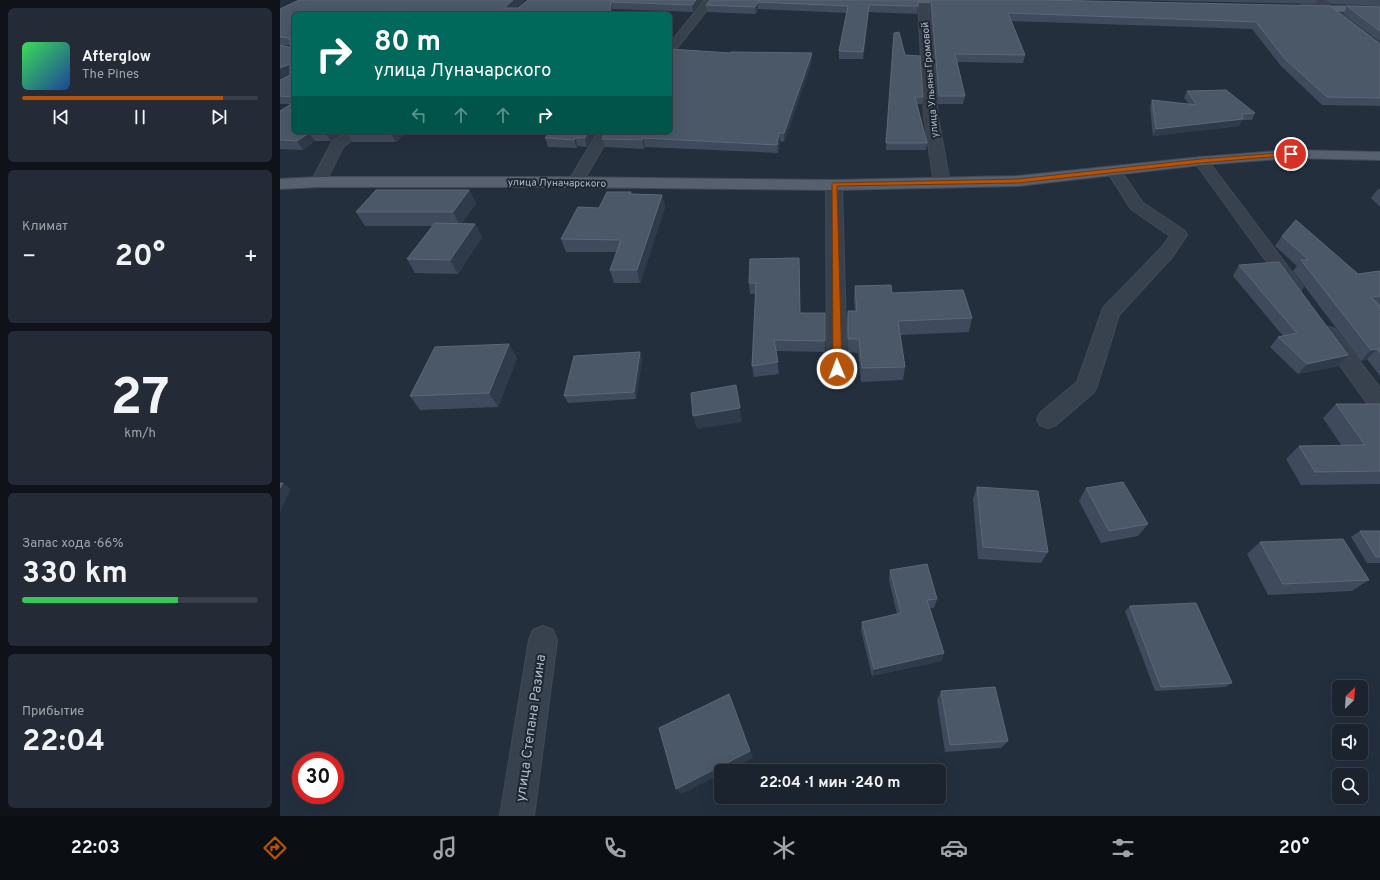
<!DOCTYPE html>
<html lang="ru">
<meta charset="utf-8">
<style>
:root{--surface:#1b232e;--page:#242b36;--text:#f1f3f6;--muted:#a0a4aa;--line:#39404a;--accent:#b45309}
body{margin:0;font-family:Overpass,sans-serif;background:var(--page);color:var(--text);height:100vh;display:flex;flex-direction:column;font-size:15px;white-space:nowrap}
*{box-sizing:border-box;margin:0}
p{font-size:13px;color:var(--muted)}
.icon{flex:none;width:22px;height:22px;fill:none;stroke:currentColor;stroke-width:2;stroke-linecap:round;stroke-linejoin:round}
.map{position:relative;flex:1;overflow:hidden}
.details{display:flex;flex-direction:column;gap:8px;padding:8px;background:#0f1319;width:280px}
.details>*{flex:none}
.guide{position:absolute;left:12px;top:12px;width:380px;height:122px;border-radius:6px;box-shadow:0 4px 16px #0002,0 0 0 1px var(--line);background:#00695c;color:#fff;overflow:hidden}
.needle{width:26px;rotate:25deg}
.fabs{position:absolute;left:1052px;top:680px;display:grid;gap:8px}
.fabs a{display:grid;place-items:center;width:36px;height:36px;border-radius:6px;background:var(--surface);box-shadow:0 4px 16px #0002,0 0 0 1px var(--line);font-size:20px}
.speed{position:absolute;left:12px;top:752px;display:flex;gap:8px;font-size:20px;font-weight:700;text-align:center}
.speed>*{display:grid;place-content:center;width:52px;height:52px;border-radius:50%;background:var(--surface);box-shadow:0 4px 16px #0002,0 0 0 1px var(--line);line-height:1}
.speed .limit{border:6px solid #d22;background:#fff;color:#111}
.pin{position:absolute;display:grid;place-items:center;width:34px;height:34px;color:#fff;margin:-17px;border:2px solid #fff;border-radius:50%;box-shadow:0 1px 4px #0007}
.me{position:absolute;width:44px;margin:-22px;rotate:359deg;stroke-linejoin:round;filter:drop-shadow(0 0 3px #0008)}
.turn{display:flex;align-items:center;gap:14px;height:84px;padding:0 16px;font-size:18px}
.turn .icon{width:52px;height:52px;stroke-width:2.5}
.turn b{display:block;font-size:28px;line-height:34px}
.lanes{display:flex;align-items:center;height:38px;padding:0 16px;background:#0003;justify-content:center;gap:20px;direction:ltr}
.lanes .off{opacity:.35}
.big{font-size:30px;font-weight:700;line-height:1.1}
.details .tile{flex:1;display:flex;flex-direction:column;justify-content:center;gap:6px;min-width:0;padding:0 14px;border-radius:6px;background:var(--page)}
.details .dial{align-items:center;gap:0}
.dial b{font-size:52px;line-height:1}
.song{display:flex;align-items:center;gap:12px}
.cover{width:48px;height:48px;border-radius:6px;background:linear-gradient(135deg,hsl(130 70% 55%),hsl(220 70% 35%))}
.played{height:4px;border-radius:2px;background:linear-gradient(90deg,var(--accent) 85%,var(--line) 85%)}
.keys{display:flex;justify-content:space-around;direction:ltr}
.heat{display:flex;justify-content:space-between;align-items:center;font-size:22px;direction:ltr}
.charge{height:6px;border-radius:3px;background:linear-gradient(90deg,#34c759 66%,var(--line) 0)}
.trip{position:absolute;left:434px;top:764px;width:232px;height:40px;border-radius:6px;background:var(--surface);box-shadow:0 4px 16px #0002,0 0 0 1px var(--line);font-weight:700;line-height:40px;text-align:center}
.tabs{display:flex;height:64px;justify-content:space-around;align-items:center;background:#0b0e12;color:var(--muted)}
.tabs .icon{width:28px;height:28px}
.tabs .current{color:var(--accent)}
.tabs b{font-size:18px;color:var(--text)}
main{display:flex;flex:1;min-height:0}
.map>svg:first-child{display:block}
</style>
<main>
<section class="details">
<div class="tile">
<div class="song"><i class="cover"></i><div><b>Afterglow</b><p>The Pines</p></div></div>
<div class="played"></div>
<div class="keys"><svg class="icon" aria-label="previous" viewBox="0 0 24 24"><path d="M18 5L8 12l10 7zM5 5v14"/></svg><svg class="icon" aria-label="pause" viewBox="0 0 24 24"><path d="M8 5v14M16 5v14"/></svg><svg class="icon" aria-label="next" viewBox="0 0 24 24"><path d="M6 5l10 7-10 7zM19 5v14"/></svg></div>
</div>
<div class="tile"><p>Климат</p>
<div class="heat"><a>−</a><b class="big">20°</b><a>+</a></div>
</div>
<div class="tile dial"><b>27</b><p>km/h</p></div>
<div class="tile"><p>Запас хода · 66%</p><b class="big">330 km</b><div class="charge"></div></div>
<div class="tile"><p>Прибытие</p><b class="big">22:04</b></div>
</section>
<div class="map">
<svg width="1100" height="816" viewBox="0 0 1100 816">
<rect width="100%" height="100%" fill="#242f3e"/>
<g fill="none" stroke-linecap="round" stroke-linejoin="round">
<defs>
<g id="minor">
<polygon points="425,0 435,0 394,52 390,53 390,43"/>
<polygon points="638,0 648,0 658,117 670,183 667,186 662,188 657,186 654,183 644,117"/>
<polygon points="1032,0 1043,0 1100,44 1100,52 1096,51"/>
<polygon points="66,132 82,132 63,147 44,185 39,187 34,185 31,182 52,142"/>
<polygon points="318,132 332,132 301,185 296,187 291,185 288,182"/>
<polygon points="921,157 926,158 1020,283 1023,287 1020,291 1014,293 1008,291 914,161 916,158"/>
<polygon points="834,167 839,168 863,203 905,231 907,235 893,256 839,315 817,386 814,392 776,425 768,428 760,425 757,419 760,413 797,382 823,308 881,248 890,236 851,209 827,171 829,168"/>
<polygon points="554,180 559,182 562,185 567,369 564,374 557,377 550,374 547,369 546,185 549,182"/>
<polygon points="1048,327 1055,329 1100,388 1100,412 1092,410 1041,339 1038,334 1041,329"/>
<polygon points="263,626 273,630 277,640 254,816 220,816 249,640 253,630"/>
</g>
<g id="major">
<polygon points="632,0 685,0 686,1 681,4 637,3"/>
<polygon points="1023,5 1100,7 1100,13 1019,10 1018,8 1019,6"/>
<polygon points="1011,150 1100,152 1100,160 1011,158 921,165 738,186 554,190 280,187 39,187 0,189 0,179 39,177 280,177 554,180 738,176 921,157"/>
</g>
</defs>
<use href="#minor" stroke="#414a57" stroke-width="2"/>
<use href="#major" stroke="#414a57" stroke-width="2"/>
<use href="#minor" fill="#38414e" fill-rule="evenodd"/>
<use href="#major" fill="#56606e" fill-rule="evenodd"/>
</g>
<g fill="#3f4b5c">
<polygon points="19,0 245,0 235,8 238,8 248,0 424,0 413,12 332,9 14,14 14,132 63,132 51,141 35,141 23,150 0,149 0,111 11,104 0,104 0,80 10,75 10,74 0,78 9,47 11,45 0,45 0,9"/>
<polygon points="430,0 638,6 637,14 589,12 583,59 559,59 559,51 567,13 478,9 476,14 427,12 426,5"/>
<polygon points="650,0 762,0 1050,6 1100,44 1100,106 1042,105 1001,66 972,29 731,21 745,55 743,63 677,62 685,96 683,104 658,104 650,5"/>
<polygon points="844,0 1037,0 1035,4"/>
<polygon points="1045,0 1100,0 1100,6 1051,4"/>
<polygon points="1067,6 1100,7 1100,42 1063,14"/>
<polygon points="614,33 625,55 643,97 642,104 637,104 647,143 646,150 606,150"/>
<polygon points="450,53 532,53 532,61 504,142 500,141 498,153 365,147 364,149 325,147 322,139"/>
<polygon points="907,91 975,113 972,120 962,120 959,126 873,136 870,106 872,100 909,104 904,98"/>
<polygon points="68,132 127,132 116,142 72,142 67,133"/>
<polygon points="270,132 316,132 307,147 298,146 297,148 268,147 265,138"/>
<polygon points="1098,189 1100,189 1100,207 1091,198"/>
<polygon points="189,190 196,203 182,223 195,224 202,237 178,274 135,273 127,259 152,226 85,226 76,212"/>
<polygon points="351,192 352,194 382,195 385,207 360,283 334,283 330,270 337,252 286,252 281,239 319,208"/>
<polygon points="1002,236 1078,274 1100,271 1100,305 1099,305 1100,306 1100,376 1087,359 1081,361 1013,271 1017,266 995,246"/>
<polygon points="959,265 1058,366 1018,374 990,347 998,337 1003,336 953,276"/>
<polygon points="520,270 520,313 545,313 545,352 496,351 499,374 474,377 472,366 476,294 470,294 469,283"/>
<polygon points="575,286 612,293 692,318 689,332 620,335 625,367 623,380 581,382 578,353 568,352 567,325 568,311 575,311 574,300"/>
<polygon points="360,352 362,359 356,399 288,403 284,396"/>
<polygon points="237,358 218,407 140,410 130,396"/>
<polygon points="1056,404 1100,404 1100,484 1021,485 1006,459 1019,446 1062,446 1043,418"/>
<polygon points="697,487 768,552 761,563 698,559 693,499"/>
<polygon points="806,488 868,524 858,536 821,543 799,501"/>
<polygon points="1080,531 1100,531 1100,563 1087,563 1071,537"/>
<polygon points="980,542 1089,580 1072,591 988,595 967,554"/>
<polygon points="610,570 657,599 654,608 650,608 664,653 661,661 592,676 581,630 582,622 617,614 609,580"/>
<polygon points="850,606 952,683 945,687 875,691 845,611"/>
<polygon points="661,691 728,741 721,748 665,752 657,700"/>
</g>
<g fill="#2f3b4b">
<polygon points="233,0 245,0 228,13 225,8 226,6"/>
<polygon points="416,0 424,0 413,12 412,5"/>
<polygon points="331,2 332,9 332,14 330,14"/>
<polygon points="478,2 478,9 476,14 475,7"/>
<polygon points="589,5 589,12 583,59 583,52"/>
<polygon points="532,53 532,61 504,142 504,133"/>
<polygon points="10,64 14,73 0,78 0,68"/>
<polygon points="963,119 959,126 873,136 876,129"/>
<polygon points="46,132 63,132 51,141 45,133"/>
<polygon points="113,132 127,132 116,142 111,134"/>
<polygon points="308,132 316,132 307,147 305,138"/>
<polygon points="29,133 35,141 23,150 17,141"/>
<polygon points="499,133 500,141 498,153 497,145"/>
<polygon points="295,138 298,146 297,148 294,140"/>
<polygon points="363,138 365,147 364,149 362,140"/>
<polygon points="189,190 196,203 180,226 173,212"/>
<polygon points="382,195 385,207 360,283 357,270"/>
<polygon points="195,224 202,237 178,274 170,260"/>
<polygon points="519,258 520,270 520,324 520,313"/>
<polygon points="229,344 237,358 218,407 209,393"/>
<polygon points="1097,349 1087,359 1081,361 1091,350"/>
<polygon points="360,352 362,359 356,399 354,392"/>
<polygon points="1068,355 1058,366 1018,374 1027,364"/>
<polygon points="456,385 462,422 417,429 413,416"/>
<polygon points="3,483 11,489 0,512 0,488"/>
<polygon points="664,653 661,661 592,676 594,669"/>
<polygon points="449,694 453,703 473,758 447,771 441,771 441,774 402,794 396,789"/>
</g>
<g fill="#4b5868" stroke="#5c6777">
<polygon points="19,0 233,0 226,6 225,8 238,8 248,0 416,0 412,5 331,2 330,14 14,14 14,97 0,96 0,80 10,75 10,64 0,68 0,45 9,47 11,45 9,38 0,37 0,9"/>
<polygon points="430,0 638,0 638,6 589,5 583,52 559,51 568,6 478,2 475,7 426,5"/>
<polygon points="651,0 762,0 1050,6 1100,44 1100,98 1047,97 1005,59 976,22 728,13 745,55 675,54 685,96 659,96"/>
<polygon points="1067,6 1100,7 1100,31"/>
<polygon points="619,32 625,55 640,56 643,97 635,97 647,143 606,143 614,33"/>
<polygon points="390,49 450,53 451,52 532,53 504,133 499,133 497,145 363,138 362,140 322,139 326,132 390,132"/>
<polygon points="946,90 975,113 962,114 963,119 876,129 872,100 917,105 907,91"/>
<polygon points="14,102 14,132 46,132 45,133 29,133 17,141 0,140 0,111"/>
<polygon points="68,132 113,132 111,134 67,133"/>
<polygon points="270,132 308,132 305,138 295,138 294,140 265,138"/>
<polygon points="96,190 189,190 173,212 76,212"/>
<polygon points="327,192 351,192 350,194 382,195 357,270 330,270 341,240 281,239 298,207 319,208"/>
<polygon points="1016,220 1078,274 1100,271 1100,296 1091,297 1100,306 1100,353 1097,349 1091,350 1021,260 1029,260 1002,236"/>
<polygon points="155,223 195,224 170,260 127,259"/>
<polygon points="519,258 520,313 545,313 545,341 494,340 498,362 472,366 476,283 469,283 470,259"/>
<polygon points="999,262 1068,355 1027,364 998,337 1017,333 959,265"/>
<polygon points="611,285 612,293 683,290 692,318 618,321 625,367 582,368 579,339 568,339 568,311 577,311 575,286"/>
<polygon points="229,344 209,393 130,396 155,347"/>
<polygon points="360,352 354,392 284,396 294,356"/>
<polygon points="456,385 460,408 413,416 411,393"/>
<polygon points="1056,404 1100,404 1100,471 1035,472 1019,446 1085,445"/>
<polygon points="843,482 868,524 829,531 806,488"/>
<polygon points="0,483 3,483 0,488"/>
<polygon points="697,487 758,491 768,552 703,547"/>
<polygon points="1080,531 1100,531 1100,557 1096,557"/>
<polygon points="1063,539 1089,580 1003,584 980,542"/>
<polygon points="647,564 657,599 647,600 664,653 594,669 582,622 621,613 610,570"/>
<polygon points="916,603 952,683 881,687 850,606"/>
<polygon points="715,687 728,741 670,745 661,691"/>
<polygon points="449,694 470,751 396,789 379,728"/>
</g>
<polygon fill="#b45309" stroke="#753606" points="1011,152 1013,152 1013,155 921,163 738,183 557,186 562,369 557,372 553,369 552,183 738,179 921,159"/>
<g text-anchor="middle" stroke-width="4" stroke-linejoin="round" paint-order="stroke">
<g font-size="10" fill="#b4bcc9" stroke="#1d2633">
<text transform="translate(649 80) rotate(-95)" y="4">улица Ульяны Громовой</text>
<text transform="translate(277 182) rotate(1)" y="4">улица Луначарского</text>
</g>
<g font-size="14" fill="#b4bcc9" stroke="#1d2633">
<text transform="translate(250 728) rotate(-82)" y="5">улица Степана Разина</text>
</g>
</g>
</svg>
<div class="fabs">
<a><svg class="needle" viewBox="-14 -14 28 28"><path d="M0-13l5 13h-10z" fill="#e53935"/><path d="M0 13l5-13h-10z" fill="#a0a4aa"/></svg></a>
<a><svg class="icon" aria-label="sound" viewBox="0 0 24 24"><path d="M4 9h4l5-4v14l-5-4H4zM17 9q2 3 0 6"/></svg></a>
<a><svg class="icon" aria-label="search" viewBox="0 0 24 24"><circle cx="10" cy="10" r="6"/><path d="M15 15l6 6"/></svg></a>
</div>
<div class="speed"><div class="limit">30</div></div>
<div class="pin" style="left:1011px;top:154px;background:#d93025"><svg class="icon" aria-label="arrive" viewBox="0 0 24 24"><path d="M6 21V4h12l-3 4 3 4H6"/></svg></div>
<svg class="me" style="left:557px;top:369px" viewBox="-20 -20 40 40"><circle r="17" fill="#b45309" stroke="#fff" stroke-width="3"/><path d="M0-11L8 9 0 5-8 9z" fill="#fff"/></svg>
<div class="trip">22:04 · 1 мин · 240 m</div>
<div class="guide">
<div class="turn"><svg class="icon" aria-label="right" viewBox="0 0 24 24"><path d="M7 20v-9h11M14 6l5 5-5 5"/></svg><div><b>80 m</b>улица Луначарского</div></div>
<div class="lanes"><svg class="icon off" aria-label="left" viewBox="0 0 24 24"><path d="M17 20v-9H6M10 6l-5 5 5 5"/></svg><svg class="icon off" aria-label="ahead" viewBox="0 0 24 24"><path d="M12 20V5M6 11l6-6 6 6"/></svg><svg class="icon off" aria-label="ahead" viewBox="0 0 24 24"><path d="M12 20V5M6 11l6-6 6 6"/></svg><svg class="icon" aria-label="right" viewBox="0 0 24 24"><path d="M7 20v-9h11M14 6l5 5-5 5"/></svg></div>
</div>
</div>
</main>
<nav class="tabs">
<b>22:03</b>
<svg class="icon current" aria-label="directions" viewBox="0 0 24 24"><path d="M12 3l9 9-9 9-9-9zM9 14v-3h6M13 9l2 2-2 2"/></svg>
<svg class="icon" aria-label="music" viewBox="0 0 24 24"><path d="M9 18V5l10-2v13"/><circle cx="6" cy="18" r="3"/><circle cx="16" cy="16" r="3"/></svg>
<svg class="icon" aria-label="phone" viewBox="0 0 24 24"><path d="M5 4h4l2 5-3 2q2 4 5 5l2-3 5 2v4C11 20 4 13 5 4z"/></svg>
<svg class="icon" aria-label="climate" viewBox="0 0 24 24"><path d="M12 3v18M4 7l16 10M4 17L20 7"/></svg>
<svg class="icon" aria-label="car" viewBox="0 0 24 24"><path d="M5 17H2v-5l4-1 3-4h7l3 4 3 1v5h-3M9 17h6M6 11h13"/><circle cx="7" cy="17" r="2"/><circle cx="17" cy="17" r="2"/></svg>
<svg class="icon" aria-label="filters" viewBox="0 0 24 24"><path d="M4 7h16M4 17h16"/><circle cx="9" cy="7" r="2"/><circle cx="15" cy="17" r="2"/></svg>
<b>20°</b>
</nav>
